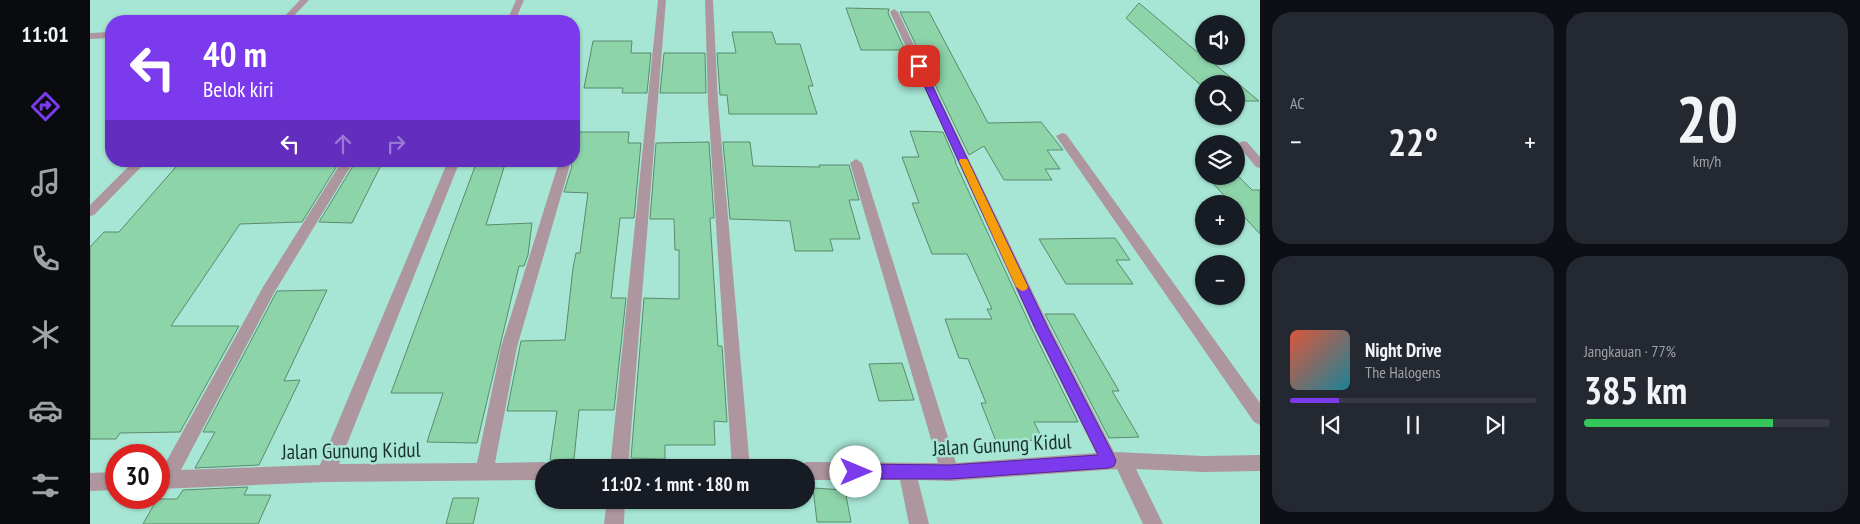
<!DOCTYPE html>
<html lang="id">
<meta charset="utf-8">
<style>
:root{--surface:#171b24;--page:#242831;--text:#f1f3f6;--muted:#9ea1a6;--line:#363941;--accent:#7c3aed}
body{margin:0;font-family:"PT Sans Narrow",sans-serif;background:var(--page);color:var(--text);height:100vh;display:flex;flex-direction:column;font-size:19px;white-space:nowrap}
*{box-sizing:border-box;margin:0}
p{font-size:16px;color:var(--muted)}
.icon{flex:none;width:28px;height:28px;fill:none;stroke:currentColor;stroke-width:2;stroke-linecap:round;stroke-linejoin:round}
.map{position:relative;flex:1;overflow:hidden}
.drawer{display:flex;flex-direction:column;gap:12px;padding:12px;background:#0d0f14;width:600px}
.drawer>*{flex:none}
.banner{position:absolute;left:15px;top:15px;width:475px;height:152px;border-radius:20px;box-shadow:0 1px 4px #0004;background:#7c3aed;color:#fff;overflow:hidden}
.tools{position:absolute;left:1105px;top:15px;display:grid;gap:10px}
.tools a{display:grid;place-items:center;width:50px;height:50px;border-radius:50%;background:var(--surface);box-shadow:0 1px 4px #0004;font-size:25px}
.speed{position:absolute;left:15px;top:444px;display:flex;gap:10px;font-size:25px;font-weight:700;text-align:center}
.speed>*{display:grid;place-content:center;width:65px;height:65px;border-radius:50%;background:var(--surface);box-shadow:0 1px 4px #0004;line-height:1}
.speed .limit{border:8px solid #d22;background:#fff;color:#111}
.pin{position:absolute;display:grid;place-items:center;width:42px;height:42px;color:#fff;margin:-21px;border-radius:10px;box-shadow:0 2px 8px #0006}
.me{position:absolute;width:55px;margin:-28px;rotate:90deg;stroke-linejoin:round;filter:drop-shadow(0 0 4px #0008)}
.turn{display:flex;align-items:center;gap:18px;height:105px;padding:0 15px;font-size:22px}
.turn .icon{width:65px;height:65px;stroke-width:2.5}
.turn b{display:block;font-size:35px;line-height:42px}
.lanes{display:flex;align-items:center;height:48px;padding:0 15px;background:#0003;justify-content:center;gap:25px;direction:ltr}
.lanes .off{opacity:.35}
.big{font-size:38px;font-weight:800;line-height:1.1}
.drawer .widget{flex:1;display:flex;flex-direction:column;justify-content:center;gap:8px;min-width:0;padding:0 18px;border-radius:20px;background:var(--page)}
.drawer .dial{align-items:center;gap:0}
.dial b{font-size:65px;line-height:1}
.song{display:flex;align-items:center;gap:15px}
.cover{width:60px;height:60px;border-radius:8px;background:linear-gradient(135deg,hsl(10 70% 55%),hsl(190 70% 35%))}
.played{height:5px;border-radius:2px;background:linear-gradient(90deg,var(--accent) 20%,var(--line) 20%)}
.keys{display:flex;justify-content:space-around;direction:ltr}
.heat{display:flex;justify-content:space-between;align-items:center;font-size:28px;direction:ltr}
.charge{height:8px;border-radius:4px;background:linear-gradient(90deg,#34c759 77%,var(--line) 0)}
.drawer .tiles{flex:1;display:grid;gap:12px;grid-template-columns:repeat(2,1fr)}
.trip{position:absolute;left:445px;top:459px;width:280px;height:50px;border-radius:25px;background:var(--surface);box-shadow:0 1px 4px #0004;font-weight:800;line-height:50px;text-align:center}
main{display:flex;flex:1;min-height:0}
.menu{display:flex;flex-direction:column;width:90px;justify-content:space-around;align-items:center;background:#090b0e;color:var(--muted)}
.menu .icon{width:35px;height:35px}
.menu .selected{color:var(--accent)}
.menu b{font-size:22px;color:var(--text)}
.map>svg:first-child{display:block}
</style>
<main>
<nav class="menu">
<b>11:01</b>
<svg class="icon selected" aria-label="directions" viewBox="0 0 24 24"><path d="M12 3l9 9-9 9-9-9zM9 14v-3h6M13 9l2 2-2 2"/></svg>
<svg class="icon" aria-label="music" viewBox="0 0 24 24"><path d="M9 18V5l10-2v13"/><circle cx="6" cy="18" r="3"/><circle cx="16" cy="16" r="3"/></svg>
<svg class="icon" aria-label="phone" viewBox="0 0 24 24"><path d="M5 4h4l2 5-3 2q2 4 5 5l2-3 5 2v4C11 20 4 13 5 4z"/></svg>
<svg class="icon" aria-label="climate" viewBox="0 0 24 24"><path d="M12 3v18M4 7l16 10M4 17L20 7"/></svg>
<svg class="icon" aria-label="car" viewBox="0 0 24 24"><path d="M5 17H2v-5l4-1 3-4h7l3 4 3 1v5h-3M9 17h6M6 11h13"/><circle cx="7" cy="17" r="2"/><circle cx="17" cy="17" r="2"/></svg>
<svg class="icon" aria-label="filters" viewBox="0 0 24 24"><path d="M4 7h16M4 17h16"/><circle cx="9" cy="7" r="2"/><circle cx="15" cy="17" r="2"/></svg>
</nav>
<div class="map">
<svg width="1170" height="524" viewBox="0 0 1170 524">
<rect width="100%" height="100%" fill="#a7e6d5"/>
<g fill="#8dd4a9" stroke="#5b8a6d">
<polygon points="1049,3 1106,51 1109,51 1169,101 1146,101 1146,84 1114,84 1114,88 1036,18"/>
<polygon points="756,8 799,9 798,13 815,50 771,50"/>
<polygon points="810,12 839,12 898,123 951,122 973,150 957,150 970,169 955,169 962,180 914,180 894,146 879,155"/>
<polygon points="642,32 682,32 686,44 710,44 723,86 718,86 727,114 639,114 637,95 630,95 627,53 646,53"/>
<polygon points="503,41 542,41 541,53 561,53 557,93 532,93 533,88 494,88"/>
<polygon points="574,53 615,53 616,93 570,93"/>
<polygon points="820,131 853,132 866,162 865,162 942,329 988,422 944,422 953,440 906,441 891,403 896,403 878,359 869,358 855,319 902,319 897,309 902,309 877,254 842,254 822,203 829,203 812,157 829,157"/>
<polygon points="490,132 539,132 538,143 551,143 544,218 530,218 521,298 536,298 524,410 489,410 484,459 460,460 467,411 417,411 431,341 475,340 483,268 486,253 490,253 498,193 474,192 482,166 479,161 484,161"/>
<polygon points="619,142 624,218 620,218 628,346 632,346 637,422 624,421 625,445 575,445 575,459 541,458 554,298 589,299 589,250 585,250 584,219 560,219 566,143"/>
<polygon points="633,142 660,142 663,166 730,167 729,165 759,165 769,200 759,200 770,239 740,239 743,251 705,251 700,221 640,219"/>
<polygon points="91,161 250,161 212,222 150,224 81,326 149,326 90,432 30,433 26,439 0,439 0,247 14,232 29,232"/>
<polygon points="266,161 293,161 262,223 229,222"/>
<polygon points="387,161 416,161 396,225 442,223 438,255 434,266 429,266 387,443 337,442 353,393 301,393"/>
<polygon points="1146,174 1162,190 1170,190 1170,234 1146,208 1146,204 1142,204 1116,176 1146,176"/>
<polygon points="1025,238 1040,260 1026,260 1043,284 976,284 949,239"/>
<polygon points="237,290 194,381 210,380 169,465 105,468 125,432 113,432 187,291"/>
<polygon points="955,314 984,314 1029,391 1022,391 1049,437 1019,438"/>
<polygon points="812,363 824,400 789,401 779,364"/>
<polygon points="158,487 154,495 181,495 168,524 53,524 67,499 87,499 93,490"/>
<polygon points="723,488 755,490 761,522 727,522"/>
<polygon points="363,498 389,498 383,524 356,524"/>
</g>
<g fill="none" stroke-linecap="round" stroke-linejoin="round">
<g fill="#ae969e" fill-rule="evenodd">
<polygon points="210,0 219,0 199,21 190,21"/>
<polygon points="426,0 434,0 425,21 417,21"/>
<polygon points="568,0 576,0 538,468 520,468"/>
<polygon points="615,0 623,0 628,103 660,468 642,468 618,103"/>
<polygon points="804,9 808,12 960,328 1024,452 1114,456 1170,455 1170,471 1114,472 1046,469 1073,524 1053,524 1027,469 860,481 828,480 839,524 819,524 810,480 716,480 716,468 708,468 710,465 716,462 848,463 760,163 766,159 772,163 866,463 1006,453 944,328 800,12"/>
<polygon points="21,32 21,38 0,39 0,33"/>
<polygon points="972,133 976,134 1170,403 1170,425 1164,422 966,136"/>
<polygon points="1153,141 1157,142 1170,157 1170,168 1166,167 1147,144"/>
<polygon points="44,161 57,161 4,215 0,216 0,205"/>
<polygon points="252,161 264,161 184,293 91,470 230,465 358,161 370,161 249,464 387,463 411,347 468,165 474,161 480,165 427,347 405,463 454,462 460,465 462,468 454,468 454,480 236,482 69,489 69,471 71,471 173,287"/>
<polygon points="26,472 26,490 0,491 0,473"/>
<polygon points="517,500 535,500 534,524 514,524"/>
</g>
</g>
<polygon fill="#7c3aed" stroke="#51269a" points="829,63 833,66 958,328 1024,456 1026,461 1024,466 1019,468 860,479 766,479 761,477 759,472 761,466 766,464 860,465 1008,455 945,328 825,66"/>
<polygon fill="#f59e0b" points="870,159 877,159 878,161 938,287 936,290 932,291 926,287 869,161"/>
<g text-anchor="middle" stroke-width="5" stroke-linejoin="round" paint-order="stroke">
<g font-size="21" fill="#1a332d" stroke="#a7e6d5">
<text transform="translate(912 445) rotate(-3)" y="7">Jalan Gunung Kidul</text>
<text transform="translate(261 451) rotate(-1)" y="7">Jalan Gunung Kidul</text>
</g>
</g>
</svg>
<div class="tools">
<a><svg class="icon" aria-label="sound" viewBox="0 0 24 24"><path d="M4 9h4l5-4v14l-5-4H4zM17 9q2 3 0 6"/></svg></a>
<a><svg class="icon" aria-label="search" viewBox="0 0 24 24"><circle cx="10" cy="10" r="6"/><path d="M15 15l6 6"/></svg></a>
<a><svg class="icon" aria-label="layers" viewBox="0 0 24 24"><path d="M12 4l9 5-9 5-9-5zM3 14l9 5 9-5"/></svg></a>
<a>+</a>
<a>−</a>
</div>
<div class="speed"><div class="limit">30</div></div>
<div class="pin" style="left:829px;top:66px;background:#d93025"><svg class="icon" aria-label="arrive" viewBox="0 0 24 24"><path d="M6 21V4h12l-3 4 3 4H6"/></svg></div>
<svg class="me" style="left:766px;top:472px" viewBox="-20 -20 40 40"><circle r="19" fill="#fff"/><path d="M0-13L10 11 0 6-10 11z" fill="#7c3aed"/></svg>
<div class="trip">11:02 · 1 mnt · 180 m</div>
<div class="banner">
<div class="turn"><svg class="icon" aria-label="left" viewBox="0 0 24 24"><path d="M17 20v-9H6M10 6l-5 5 5 5"/></svg><div><b>40 m</b>Belok kiri</div></div>
<div class="lanes"><svg class="icon" aria-label="left" viewBox="0 0 24 24"><path d="M17 20v-9H6M10 6l-5 5 5 5"/></svg><svg class="icon off" aria-label="ahead" viewBox="0 0 24 24"><path d="M12 20V5M6 11l6-6 6 6"/></svg><svg class="icon off" aria-label="right" viewBox="0 0 24 24"><path d="M7 20v-9h11M14 6l5 5-5 5"/></svg></div>
</div>
</div>
<section class="drawer">
<div class="tiles">
<div class="widget"><p>AC</p>
<div class="heat"><a>−</a><b class="big">22°</b><a>+</a></div>
</div>
<div class="widget dial"><b>20</b><p>km/h</p></div>
<div class="widget">
<div class="song"><i class="cover"></i><div><b>Night Drive</b><p>The Halogens</p></div></div>
<div class="played"></div>
<div class="keys"><svg class="icon" aria-label="previous" viewBox="0 0 24 24"><path d="M18 5L8 12l10 7zM5 5v14"/></svg><svg class="icon" aria-label="pause" viewBox="0 0 24 24"><path d="M8 5v14M16 5v14"/></svg><svg class="icon" aria-label="next" viewBox="0 0 24 24"><path d="M6 5l10 7-10 7zM19 5v14"/></svg></div>
</div>
<div class="widget"><p>Jangkauan · 77%</p><b class="big">385 km</b><div class="charge"></div></div>
</div>
</section>
</main>
